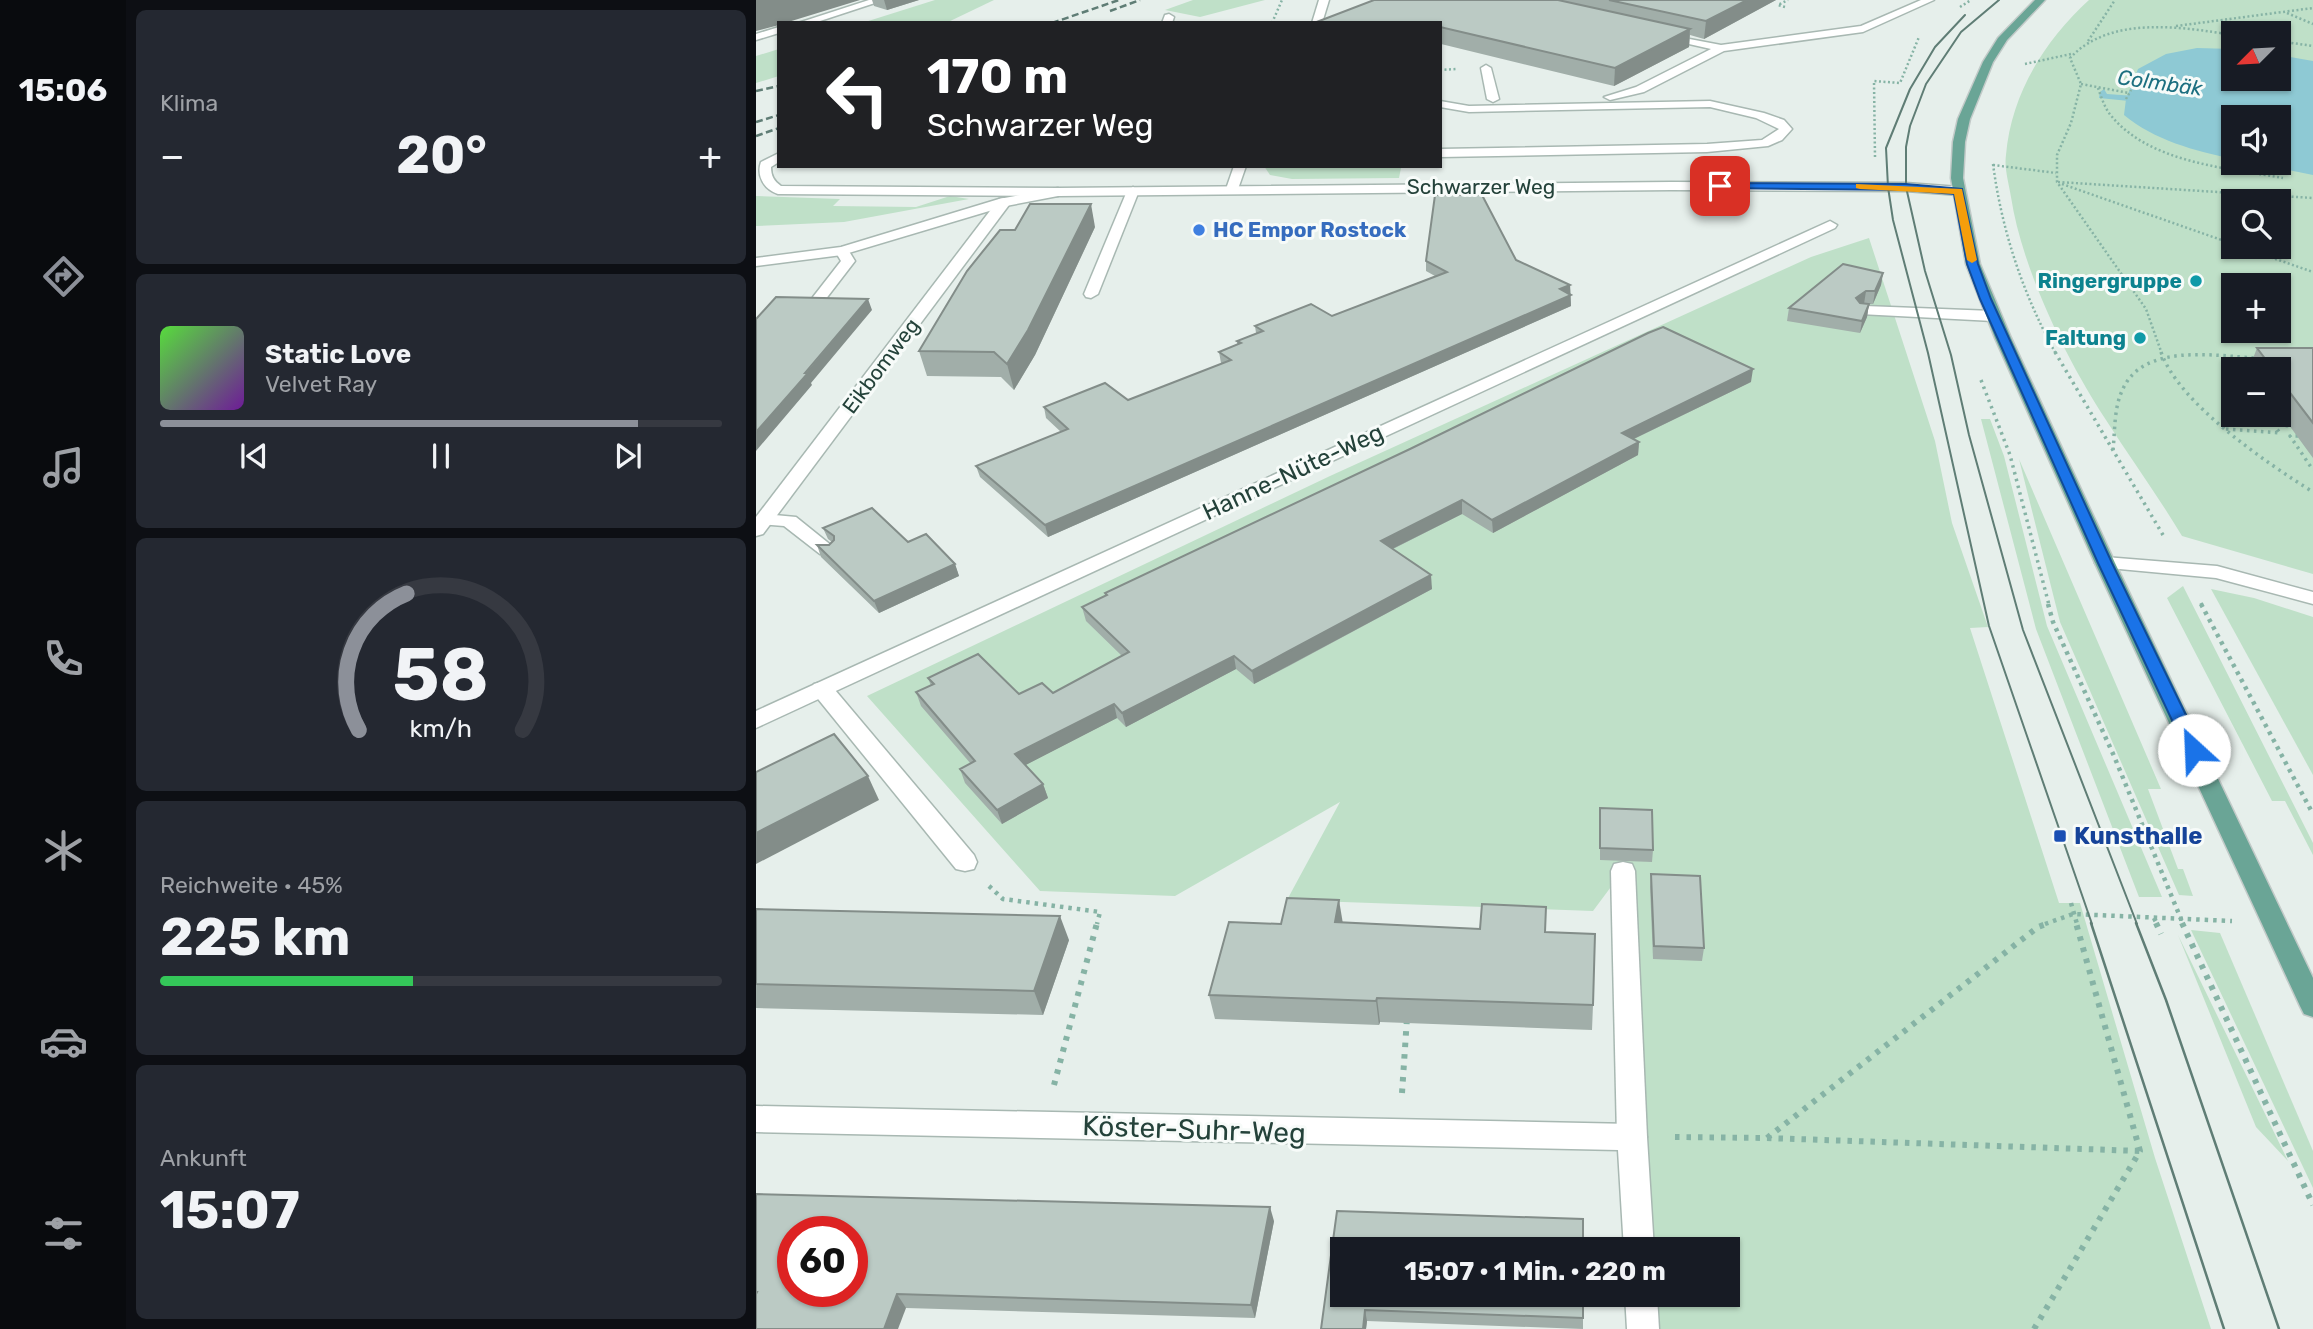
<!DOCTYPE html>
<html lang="de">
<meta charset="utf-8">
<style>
:root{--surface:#171b24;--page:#242831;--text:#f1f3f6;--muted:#9ea1a6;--line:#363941;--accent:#8c9099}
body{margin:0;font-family:Rubik,sans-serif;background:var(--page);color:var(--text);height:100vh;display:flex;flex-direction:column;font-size:26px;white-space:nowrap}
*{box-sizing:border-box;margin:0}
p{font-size:23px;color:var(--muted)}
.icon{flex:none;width:38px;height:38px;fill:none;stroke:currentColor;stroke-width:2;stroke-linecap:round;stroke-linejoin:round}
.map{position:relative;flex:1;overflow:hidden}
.sheet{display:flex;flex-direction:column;gap:10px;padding:10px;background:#0d0f14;width:630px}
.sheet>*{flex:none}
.guide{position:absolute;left:21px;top:21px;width:665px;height:147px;border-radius:0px;box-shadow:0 2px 5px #0004;background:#202124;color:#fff;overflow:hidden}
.needle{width:46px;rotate:246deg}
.buttons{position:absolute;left:1465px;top:21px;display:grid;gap:14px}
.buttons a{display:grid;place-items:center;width:70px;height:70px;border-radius:0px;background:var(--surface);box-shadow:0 2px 5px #0004;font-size:35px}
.speed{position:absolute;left:21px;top:1216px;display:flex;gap:14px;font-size:35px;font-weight:700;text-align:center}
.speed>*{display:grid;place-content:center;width:91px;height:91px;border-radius:50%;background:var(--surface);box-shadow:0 2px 5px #0004;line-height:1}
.speed .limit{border:10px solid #d22;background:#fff;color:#111}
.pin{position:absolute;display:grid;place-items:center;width:60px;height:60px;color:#fff;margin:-30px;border-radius:14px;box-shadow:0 4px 10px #0006}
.me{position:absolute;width:77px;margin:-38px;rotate:335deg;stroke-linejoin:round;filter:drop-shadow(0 0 5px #0008)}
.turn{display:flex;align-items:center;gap:24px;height:147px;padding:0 35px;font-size:32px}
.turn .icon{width:91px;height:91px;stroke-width:2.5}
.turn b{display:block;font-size:49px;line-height:60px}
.big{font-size:52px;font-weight:700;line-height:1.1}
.sheet .card{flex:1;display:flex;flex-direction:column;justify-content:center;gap:10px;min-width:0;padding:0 24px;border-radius:10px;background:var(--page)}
.sheet .dial{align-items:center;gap:0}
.dial svg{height:182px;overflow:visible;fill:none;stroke:var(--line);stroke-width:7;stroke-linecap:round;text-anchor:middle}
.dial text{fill:var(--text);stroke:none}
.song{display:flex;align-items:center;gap:21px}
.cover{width:84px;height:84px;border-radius:10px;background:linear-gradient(135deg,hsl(110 70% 55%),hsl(280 70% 35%))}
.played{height:7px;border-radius:4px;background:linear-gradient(90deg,var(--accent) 85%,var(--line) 85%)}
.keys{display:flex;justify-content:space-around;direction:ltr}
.heat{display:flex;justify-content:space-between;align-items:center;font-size:38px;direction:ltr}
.charge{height:10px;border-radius:5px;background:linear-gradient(90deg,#34c759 45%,var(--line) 0)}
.trip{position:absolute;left:574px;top:1237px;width:410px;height:70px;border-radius:0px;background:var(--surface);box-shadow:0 2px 5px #0004;font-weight:700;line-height:70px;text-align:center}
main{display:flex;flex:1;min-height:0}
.tabs{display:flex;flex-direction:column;width:126px;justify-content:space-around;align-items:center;background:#090b0e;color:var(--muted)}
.tabs .icon{width:49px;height:49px}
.tabs .current{color:var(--accent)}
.tabs b{font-size:32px;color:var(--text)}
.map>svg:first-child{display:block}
</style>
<main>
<nav class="tabs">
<b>15:06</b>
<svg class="icon current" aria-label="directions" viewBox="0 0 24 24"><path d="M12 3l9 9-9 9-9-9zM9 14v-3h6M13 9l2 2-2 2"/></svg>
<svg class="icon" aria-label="music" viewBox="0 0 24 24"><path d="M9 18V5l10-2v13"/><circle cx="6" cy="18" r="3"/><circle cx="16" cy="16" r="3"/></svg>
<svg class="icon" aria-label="phone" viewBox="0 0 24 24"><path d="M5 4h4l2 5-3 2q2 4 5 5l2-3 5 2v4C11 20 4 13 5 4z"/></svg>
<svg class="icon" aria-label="climate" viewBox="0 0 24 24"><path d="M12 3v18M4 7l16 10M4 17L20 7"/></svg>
<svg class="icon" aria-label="car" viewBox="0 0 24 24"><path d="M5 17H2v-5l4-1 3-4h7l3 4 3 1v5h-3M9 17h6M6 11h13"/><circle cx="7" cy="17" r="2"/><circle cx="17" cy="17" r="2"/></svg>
<svg class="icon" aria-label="filters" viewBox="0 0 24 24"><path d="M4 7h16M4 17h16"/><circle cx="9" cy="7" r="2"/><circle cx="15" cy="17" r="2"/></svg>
</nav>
<section class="sheet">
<div class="card"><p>Klima</p>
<div class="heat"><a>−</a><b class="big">20°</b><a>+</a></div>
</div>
<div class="card">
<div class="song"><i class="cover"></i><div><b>Static Love</b><p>Velvet Ray</p></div></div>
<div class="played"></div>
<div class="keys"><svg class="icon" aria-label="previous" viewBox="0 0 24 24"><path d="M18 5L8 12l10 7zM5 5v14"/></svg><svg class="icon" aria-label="pause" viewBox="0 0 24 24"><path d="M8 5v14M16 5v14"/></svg><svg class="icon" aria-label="next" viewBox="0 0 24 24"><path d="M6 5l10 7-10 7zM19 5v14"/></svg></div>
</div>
<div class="card dial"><svg viewBox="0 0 100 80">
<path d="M14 69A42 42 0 1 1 86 69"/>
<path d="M14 69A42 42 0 0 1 35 9" stroke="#8c9099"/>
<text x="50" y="56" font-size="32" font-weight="700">58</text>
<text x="50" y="72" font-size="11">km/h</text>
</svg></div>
<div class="card"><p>Reichweite · 45%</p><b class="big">225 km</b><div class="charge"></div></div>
<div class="card"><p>Ankunft</p><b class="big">15:07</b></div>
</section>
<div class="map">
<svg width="1557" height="1329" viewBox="0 0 1557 1329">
<rect width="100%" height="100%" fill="#e6efeb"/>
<g fill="#bfe0c8" fill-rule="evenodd">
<polygon points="179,0 238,0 190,23 106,23"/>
<polygon points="437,0 509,0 444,17 409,10"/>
<path d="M1333,0H1557V574L1426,536C1402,496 1375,459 1350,420C1310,359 1266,269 1255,197C1253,184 1248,168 1250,155C1255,94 1289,40 1333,0ZM1477,33H1522V79H1477ZM1477,117H1522V163H1477ZM1477,201H1522V247H1477ZM1477,285H1522V331H1477ZM1477,369H1522V415H1477Z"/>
<polygon points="23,49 23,76 0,83 0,56"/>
<polygon points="508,166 634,166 645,168 643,178 536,179 514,175"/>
<polygon points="0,196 84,199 77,206 160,207 194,196 213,199 88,222 0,226"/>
<polygon points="1113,238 1179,441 1196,523 1232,627 1214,628 1303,903 1324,903 1399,1158 1455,1329 887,1329 885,1295 971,1295 971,1250 883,1249 866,872 837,911 531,900 584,802 419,896 284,891 111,696 574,476 1055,257"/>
<polygon points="1225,419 1234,419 1248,456 1291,626 1406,897 1383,897 1280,629"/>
<polygon points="1263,459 1405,789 1392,789 1422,869 1427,869 1437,896 1423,895 1304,622"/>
<polygon points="1427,586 1557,843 1557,855 1529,801 1516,801 1411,598"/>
<polygon points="1455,589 1498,598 1557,617 1557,775"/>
<polygon points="1435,930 1464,933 1557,1151 1557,1188"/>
<polygon points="1422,935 1532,1161 1500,1127"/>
</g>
<path fill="#8ec9d4" d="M1441,48L1477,49V79H1522L1523,55L1557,61V175L1497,163H1522V117H1477V159C1439,151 1398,140 1368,115L1370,99L1382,69L1410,54Z"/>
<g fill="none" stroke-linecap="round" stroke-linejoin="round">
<polygon fill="#8ec9d4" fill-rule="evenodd" points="1348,89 1351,94 1393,97 1397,100 1393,103 1343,98 1344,92"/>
<defs>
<g id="service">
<polygon points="113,0 128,0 58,23 42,23"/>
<polygon points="563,0 573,0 566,23 556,23"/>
<polygon points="1165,0 1178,0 1107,32 968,51 888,92 854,100 848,97 880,87 955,49 902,37 902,33 965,45 1105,26"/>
<polygon points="413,14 418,17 416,23 406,23 409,15"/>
<polygon points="23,27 23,33 0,40 0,34"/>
<polygon points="730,65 735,68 743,99 737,102 731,99 725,68"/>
<polygon points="684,101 713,106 954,101 1008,113 1028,120 1036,129 1026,140 1012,146 951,152 684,157 684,149 951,144 1006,140 1023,129 1000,118 954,107 713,112 684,107"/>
<path d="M23,153V162L15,167C15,176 18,181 25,186L302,188L308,192L302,196L22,194C8,189 0,176 5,162Z"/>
<polygon points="478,166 490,166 482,189 476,193 470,189"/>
<polygon points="377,187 383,191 342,294 335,298 330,297 328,294 371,191"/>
<polygon points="86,247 91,248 99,261 69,300 59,300 57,297 85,261 79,251"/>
<polygon points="1109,306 1237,311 1245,316 1237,321 1104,314 1101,311"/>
<polygon points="8,514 40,517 81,550 78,554 64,554 28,526 1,524 0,518"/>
<polygon points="66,682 74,684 218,855 221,862 218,869 209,871 200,869 58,694 55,689 58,684"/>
<polygon points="867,862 876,864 879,871 891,1137 886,1146 876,1150 866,1146 861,1137 855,871 858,864"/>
</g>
<g id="minor">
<polygon points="248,198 253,199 253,205 7,534 0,536 0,517 243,199"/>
<polygon points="1074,221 1081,225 1079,228 0,728 0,711"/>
<polygon points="1349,557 1461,566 1557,592 1557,604 1460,578 1342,567 1339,563"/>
<polygon points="0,1106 876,1124 886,1128 891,1137 898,1250 868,1250 862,1150 0,1132"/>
<polygon points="869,1295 901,1295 903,1329 871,1329"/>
</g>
<polygon id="tertiary" points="915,182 1150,183 1203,187 1209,191 1203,195 1150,191 915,190 302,196 250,206 86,255 0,266 0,258 85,247 243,199 302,188"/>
<polygon id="primary" points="1279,0 1289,0 1251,40 1237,62 1214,119 1209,142 1207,178 1224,264 1255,338 1359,563 1557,978 1557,1017 1548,1014 1544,1006 1339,563 1239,338 1210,264 1195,178 1197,142 1202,119 1227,62 1242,38"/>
</defs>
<use href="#service" stroke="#a8b8b2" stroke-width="3"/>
<use href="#minor" stroke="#a8b8b2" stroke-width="3"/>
<use href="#tertiary" stroke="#a8b8b2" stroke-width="3"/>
<use href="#primary" stroke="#c2cac8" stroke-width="3"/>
<g stroke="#86b3a5" stroke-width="2.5" stroke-dasharray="2 2.5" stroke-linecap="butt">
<polyline points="1029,7 1022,5 1032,0"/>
<polyline points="1204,7 1215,0"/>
<polyline points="1531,13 1557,24"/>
<polyline points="516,23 526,0"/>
<polyline points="1420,26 1557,8"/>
<polyline points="1332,41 1359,0"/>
<polyline points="1522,41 1557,46"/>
<polyline points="1269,64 1315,54"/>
<polyline points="684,70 701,69"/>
<polyline points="1325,84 1373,93"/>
<path d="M1342,88C1345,96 1348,106 1353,113C1391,163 1471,168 1527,178"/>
<polyline points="1370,99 1375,90"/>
<polyline points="1119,157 1118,81 1144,83 1163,37"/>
<path d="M1237,164C1246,232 1267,294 1300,354"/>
<polyline points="1237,165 1300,173"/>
<polyline points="1302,182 1557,198"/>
<polyline points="1306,184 1477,244"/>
<polyline points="1485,247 1557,272"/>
<path d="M1406,354L1390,309L1301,182V155L1315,123L1325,84L1314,58C1354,15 1426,27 1477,35"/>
</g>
<g stroke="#86b3a5" stroke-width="3.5" stroke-dasharray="2.5 4.5" stroke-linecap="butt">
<polyline points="1299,352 1407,535"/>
<path d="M1405,352C1423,404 1511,463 1557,492"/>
<polyline points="1225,380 1254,455 1293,605"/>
<polyline points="1514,415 1521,425 1534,426"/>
<polyline points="1470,429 1524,433 1510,415"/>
<polyline points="1542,436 1534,436 1557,470"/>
<path d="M1357,450C1359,431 1358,408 1366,391C1386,342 1459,356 1500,358"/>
<polyline points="1445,603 1446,605"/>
</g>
<g stroke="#86b3a5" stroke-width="4.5" stroke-dasharray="3.5 5" stroke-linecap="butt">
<polyline points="1292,604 1297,622 1358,756 1427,924"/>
<polyline points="1445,604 1557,814"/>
<polyline points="233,886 247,899 344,912 341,924"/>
<polyline points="1315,903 1321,924"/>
<polyline points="1398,918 1401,924"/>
<polyline points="1289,924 1317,914 1476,921"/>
</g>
<g stroke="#86b3a5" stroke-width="6" stroke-dasharray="4.5 7" stroke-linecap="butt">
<polyline points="1400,923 1405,934"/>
<polyline points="1426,923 1557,1205"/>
<polyline points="298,1085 341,923"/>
<polyline points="646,1093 651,1018"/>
<polyline points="919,1137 1011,1138 1282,927 1293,923"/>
<polyline points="1011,1138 1384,1151"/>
<polyline points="1278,1329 1384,1151 1320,923"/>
</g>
<use href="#service" fill="#fff" fill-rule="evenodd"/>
<use href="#minor" fill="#fff" fill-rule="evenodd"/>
<use href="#tertiary" fill="#fff" fill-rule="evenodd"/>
<use href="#primary" fill="#6aa596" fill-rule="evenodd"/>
<g stroke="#5f7d75" stroke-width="2">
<polyline points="1243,0 1205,32 1170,84 1154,126 1150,147 1150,187 1169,271 1195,355 1213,435 1267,630 1381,924"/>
<polyline points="1209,15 1179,47 1154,89 1130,148 1132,187 1137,220 1172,353 1233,626 1336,924"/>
</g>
<g stroke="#5f7d75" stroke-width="2.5">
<polyline points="1335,923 1468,1329"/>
<polyline points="1380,923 1410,1000 1523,1329"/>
</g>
<g stroke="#5f7d75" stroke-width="2.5" stroke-dasharray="7 3.5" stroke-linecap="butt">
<polyline points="354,11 384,0"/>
<polyline points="296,23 363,0"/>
<polyline points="0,91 23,86"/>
<polyline points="0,122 23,115"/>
<polyline points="0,136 23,128"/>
</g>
</g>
<g fill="#a1aea9">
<polygon points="116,0 163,0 131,10 118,6"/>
<polygon points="618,0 1020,0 948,39 934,35 933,47 858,86 685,44 684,49 684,23"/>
<polygon points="339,227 279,355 258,390 245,377 171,376 163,351"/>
<polygon points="760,260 814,285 815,306 292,537 224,477 220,466 305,432 290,418 288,407 372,400 466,364 465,363 463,352 481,345 481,341 500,333 499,326 576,316 679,276 670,271 670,261"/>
<polygon points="1127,273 1125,285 1117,304 1108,304 1113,304 1111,317 1104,333 1031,321 1033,308"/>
<polygon points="1501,348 1557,348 1557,458 1522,410 1522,369 1493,369"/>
<polygon points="995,382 878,439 883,442 882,455 737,533 706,514 637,549 676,589 533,666 498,684 480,669 370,727 361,718 269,765 287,784 292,798 246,824 209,783 204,769 215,764 165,706 160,692 175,686 172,678 263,694 297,693 366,656 330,621 326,607 350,596 349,593"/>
<polygon points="67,528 152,542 199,564 203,576 123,613 65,557 61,545 73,545 76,542 72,539"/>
<polygon points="844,808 897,850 896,862 844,860"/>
<polygon points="895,874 948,948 946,961 897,959 894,887"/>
<polygon points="0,909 313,940 287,1015 0,1008"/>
<polygon points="587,923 790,932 837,1005 836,1030 624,1022 623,1025 459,1019 453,995 525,924"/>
<polygon points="0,1194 518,1221 499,1318 150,1308 0,1329"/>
<polygon points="581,1211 827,1318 827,1329 611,1321 610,1329 565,1329"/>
</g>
<g fill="#838d89">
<polygon points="0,0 104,0 29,23 23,23 23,25 0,31"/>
<polygon points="128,0 163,0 131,10"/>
<polygon points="991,0 1020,0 948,39 950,21"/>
<polygon points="934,29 933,47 858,86 859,68"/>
<polygon points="335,204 339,227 279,355 258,390 251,364"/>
<polygon points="1127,273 1125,285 1117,304 1119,291"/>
<polygon points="814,285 815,306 292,537 289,525"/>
<polygon points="1110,291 1108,304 1098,311 1100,298"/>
<polygon points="112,299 116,310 55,383 56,385 0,451 0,432"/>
<polygon points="1113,304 1111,317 1104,333 1106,321"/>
<polygon points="997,369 995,382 865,445 866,433"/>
<polygon points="883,442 882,455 737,533 736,520"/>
<polygon points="706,500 706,514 626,554 625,541"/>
<polygon points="199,564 203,576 123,613 118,601"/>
<polygon points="675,575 676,589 498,684 496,671"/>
<polygon points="478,656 480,669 370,727 366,713"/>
<polygon points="358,704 361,718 264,768 259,754"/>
<polygon points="112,776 123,800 0,864 0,833"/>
<polygon points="287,784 292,798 246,824 241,810"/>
<polygon points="583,900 587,924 579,922"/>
<polygon points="304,916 313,940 287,1015 278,991"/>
<polygon points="621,998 624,1022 623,1025 620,1001"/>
<polygon points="514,1207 518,1221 499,1318 495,1305"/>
<polygon points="141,1294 150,1308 142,1329 128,1329"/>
<polygon points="609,1310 611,1321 610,1329 607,1329"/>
</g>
<g fill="#bbcac4" stroke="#838d89" stroke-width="2" fill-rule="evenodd">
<polygon points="618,0 802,0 934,29 859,68 684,27 684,23 558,23"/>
<polygon points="853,0 991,0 950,21"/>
<polygon points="679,195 726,195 760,260 814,285 804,289 815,295 289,525 220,466 312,429 288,407 349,383 372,400 475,360 463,352 485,343 481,341 507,331 499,326 555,304 576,316 691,272 670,261"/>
<polygon points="274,204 335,204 272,330 251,364 238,352 163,351 211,271 244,230 259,230"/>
<polygon points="1087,264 1127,273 1119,291 1110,291 1100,298 1104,303 1113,304 1106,321 1033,308"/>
<polygon points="20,297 112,299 49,373 52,373 0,432 0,319"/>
<polygon points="907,327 997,369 866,433 883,442 736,520 706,500 625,541 675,575 531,652 496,671 478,656 366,713 358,704 259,754 287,784 241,810 204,769 219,761 160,692 178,684 172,678 222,654 263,694 286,683 297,693 373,652 326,607 351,595 349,593 654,449 892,333"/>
<polygon points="1501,348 1557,348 1557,423 1522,377 1522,369 1517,369"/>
<polygon points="116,508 152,542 170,534 199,564 118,601 61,545 73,545 78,540 78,536 67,528"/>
<polygon points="78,734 112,776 0,833 0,772"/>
<polygon points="844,808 896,810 897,850 844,848"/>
<polygon points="895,874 944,876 948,948 898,946"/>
<polygon points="531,898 583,900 579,922 724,929 726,904 790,907 789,932 839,934 837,1005 621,998 620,1001 453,995 473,922 525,924"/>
<polygon points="0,909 304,916 278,991 0,984"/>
<path d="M0,1194L514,1207L495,1305L141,1294L128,1329H0V1294L1,1292H0ZM37,1232H96V1292H37Z"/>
<polygon points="581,1211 827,1219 827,1250 586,1250 586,1295 827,1295 827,1318 609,1310 607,1329 565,1329"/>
</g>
<polygon fill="#1a73e8" stroke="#114b97" stroke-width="2" points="964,183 1150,184 1206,189 1222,264 1235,299 1356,563 1447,750 1444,754 1432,754 1430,750 1342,563 1224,299 1211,264 1198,194 1150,190 961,188 961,184"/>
<polygon fill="#f59e0b" points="1100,184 1206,189 1221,260 1216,263 1211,260 1198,194 1104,189 1100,188"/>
<circle fill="#3f7fe0" stroke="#f7fbf9" stroke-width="2.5" cx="443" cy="230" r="7"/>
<g fill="#0f9aa8" stroke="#f7fbf9" stroke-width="2.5">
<circle cx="1440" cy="281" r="7"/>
<circle cx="1384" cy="338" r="7"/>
</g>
<rect fill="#1a4fb4" stroke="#f7fbf9" stroke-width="2.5" x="1297" y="829" width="14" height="14" rx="3.5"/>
<g text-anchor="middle" stroke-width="6" stroke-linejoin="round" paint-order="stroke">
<g font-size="21" font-style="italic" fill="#1c6f80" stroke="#f7fbf9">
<text transform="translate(1404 83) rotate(8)" y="7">Colmbäk</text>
</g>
<g font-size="21" fill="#24423a" stroke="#f7fbf9">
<text x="725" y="194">Schwarzer Weg</text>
<text transform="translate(125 366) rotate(-53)" y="7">Eikbomweg</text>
</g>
<g font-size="21" font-weight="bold" fill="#366cbe" stroke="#f7fbf9" text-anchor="start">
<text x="457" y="237">HC Empor Rostock</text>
</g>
<g font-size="21" font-weight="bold" fill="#0d838f" stroke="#f7fbf9" text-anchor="end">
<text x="1426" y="288">Ringergruppe</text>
<text x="1370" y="345">Faltung</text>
</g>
<g font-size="24" fill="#24423a" stroke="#f7fbf9">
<text transform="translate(537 472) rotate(-25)" y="8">Hanne-Nüte-Weg</text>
</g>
<g font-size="24" font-weight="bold" fill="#164399" stroke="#f7fbf9" text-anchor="start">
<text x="1318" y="844">Kunsthalle</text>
</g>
<g font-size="28" fill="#24423a" stroke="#f7fbf9">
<text transform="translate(438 1129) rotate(2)" y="10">Köster-Suhr-Weg</text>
</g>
</g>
</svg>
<div class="buttons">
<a><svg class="needle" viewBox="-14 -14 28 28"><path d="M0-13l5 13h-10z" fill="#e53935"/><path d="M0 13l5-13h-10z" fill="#9ea1a6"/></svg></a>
<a><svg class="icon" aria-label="sound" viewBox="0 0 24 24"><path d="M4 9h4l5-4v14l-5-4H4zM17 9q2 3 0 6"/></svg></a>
<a><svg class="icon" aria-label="search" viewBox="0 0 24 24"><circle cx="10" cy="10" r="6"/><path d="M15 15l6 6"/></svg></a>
<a>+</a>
<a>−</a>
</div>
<div class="speed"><div class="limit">60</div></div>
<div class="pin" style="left:964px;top:186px;background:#d93025"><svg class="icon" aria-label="arrive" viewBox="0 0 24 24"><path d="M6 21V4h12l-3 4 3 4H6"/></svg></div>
<svg class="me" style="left:1438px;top:750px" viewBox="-20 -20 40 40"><circle r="19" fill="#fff"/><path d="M0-13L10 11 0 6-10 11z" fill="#1a73e8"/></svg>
<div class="trip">15:07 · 1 Min. · 220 m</div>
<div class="guide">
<div class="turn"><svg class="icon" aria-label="left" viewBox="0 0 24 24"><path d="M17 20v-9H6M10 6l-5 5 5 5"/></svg><div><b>170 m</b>Schwarzer Weg</div></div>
</div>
</div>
</main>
